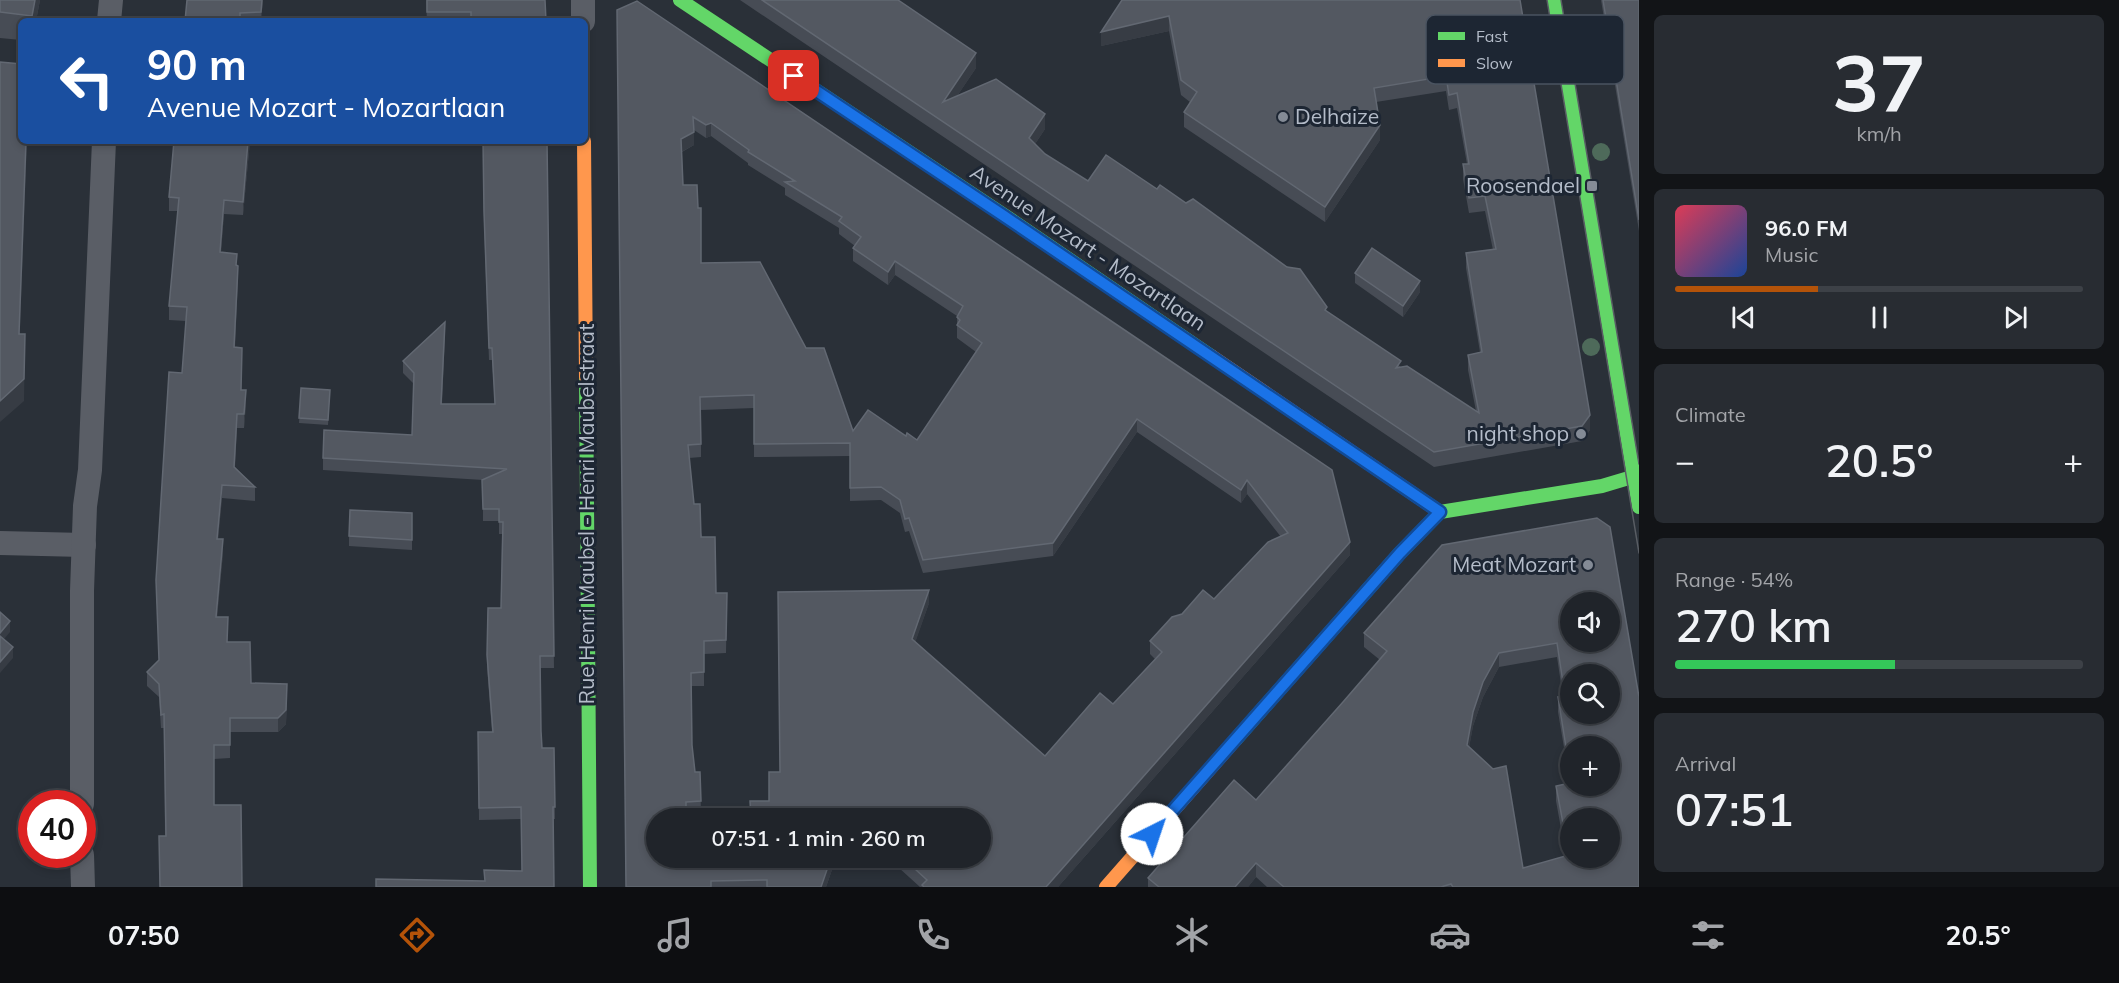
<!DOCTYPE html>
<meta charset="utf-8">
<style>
:root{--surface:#20242a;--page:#282c32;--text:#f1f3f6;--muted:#a2a4a8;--line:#3d4147;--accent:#b45309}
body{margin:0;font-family:Mulish,sans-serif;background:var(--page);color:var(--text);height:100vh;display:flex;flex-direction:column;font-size:22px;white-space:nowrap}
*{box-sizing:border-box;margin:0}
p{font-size:20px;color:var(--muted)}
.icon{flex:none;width:33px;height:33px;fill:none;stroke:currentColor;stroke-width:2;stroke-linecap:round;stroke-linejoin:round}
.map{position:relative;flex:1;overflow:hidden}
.details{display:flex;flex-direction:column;gap:15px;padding:15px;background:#121417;width:480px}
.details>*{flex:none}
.hud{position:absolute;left:18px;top:18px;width:570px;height:126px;border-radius:9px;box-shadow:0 3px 9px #0003,0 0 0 2px var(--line);background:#1a4fa0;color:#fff;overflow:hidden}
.tools{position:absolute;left:1560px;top:592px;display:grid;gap:12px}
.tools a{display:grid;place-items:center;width:60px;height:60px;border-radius:50%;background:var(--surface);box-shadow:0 3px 9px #0003,0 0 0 2px var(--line);font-size:30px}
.speed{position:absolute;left:18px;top:790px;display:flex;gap:12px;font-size:30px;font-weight:700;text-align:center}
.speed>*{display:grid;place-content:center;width:78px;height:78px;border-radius:50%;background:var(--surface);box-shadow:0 3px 9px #0003,0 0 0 2px var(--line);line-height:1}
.speed .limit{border:9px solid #d22;background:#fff;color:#111}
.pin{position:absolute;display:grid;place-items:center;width:51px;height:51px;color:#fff;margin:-26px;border-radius:12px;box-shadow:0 3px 9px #0006}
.me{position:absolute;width:66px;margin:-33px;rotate:41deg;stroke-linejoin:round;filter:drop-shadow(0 0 4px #0008)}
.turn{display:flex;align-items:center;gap:21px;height:126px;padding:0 30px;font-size:27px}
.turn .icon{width:78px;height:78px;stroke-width:2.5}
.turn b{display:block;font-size:42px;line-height:51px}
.big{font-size:45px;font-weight:600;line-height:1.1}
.details .tile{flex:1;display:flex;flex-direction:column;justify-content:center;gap:9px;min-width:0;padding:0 21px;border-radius:9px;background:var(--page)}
.details .dial{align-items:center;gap:0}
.dial b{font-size:78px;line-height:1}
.song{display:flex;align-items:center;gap:18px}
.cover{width:72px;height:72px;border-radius:9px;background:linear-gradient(135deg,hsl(350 70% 55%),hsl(220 70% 35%))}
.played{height:6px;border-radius:3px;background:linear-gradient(90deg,var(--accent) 35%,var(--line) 35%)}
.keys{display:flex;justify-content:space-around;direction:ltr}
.heat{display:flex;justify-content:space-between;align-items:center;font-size:33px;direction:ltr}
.charge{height:9px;border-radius:4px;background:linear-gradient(90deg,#34c759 54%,var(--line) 0)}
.trip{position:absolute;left:646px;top:808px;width:345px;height:60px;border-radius:30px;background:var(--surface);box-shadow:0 3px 9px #0003,0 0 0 2px var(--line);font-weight:600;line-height:60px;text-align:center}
.tab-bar{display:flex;height:96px;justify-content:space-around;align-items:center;background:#0d0e11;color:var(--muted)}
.tab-bar .icon{width:42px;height:42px}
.tab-bar .selected{color:var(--accent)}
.tab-bar b{font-size:27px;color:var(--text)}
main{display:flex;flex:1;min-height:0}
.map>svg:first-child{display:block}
</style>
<main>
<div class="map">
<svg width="1639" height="887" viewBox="0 0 1639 887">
<rect width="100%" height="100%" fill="#2a3038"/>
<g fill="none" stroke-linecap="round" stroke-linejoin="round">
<g stroke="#5a5e66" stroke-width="24">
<polyline points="109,21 111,0"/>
<polyline points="583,21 583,0"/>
<polyline points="0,543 84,545"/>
<polyline points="82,804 82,591 85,506 90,470 104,141"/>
<polyline points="82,855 83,887"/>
</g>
<g stroke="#63d668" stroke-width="14">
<polyline points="680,0 1004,215 1211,356"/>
<polyline points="1554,0 1639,507"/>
<polyline points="586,377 590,887"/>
<polyline points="1236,739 1400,553 1440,512 1602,486 1639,475"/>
</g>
<g stroke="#ff974d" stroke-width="14">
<polyline points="584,141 586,377"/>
<polyline points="1211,356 1440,512"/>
<polyline points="1106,887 1236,739"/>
</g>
<g stroke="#595d64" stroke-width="1.5">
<polyline points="1547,0 1639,553"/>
<polyline points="1561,0 1639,464"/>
</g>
</g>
<g fill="#4e6a5a">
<circle cx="1601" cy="152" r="9"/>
<circle cx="1591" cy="347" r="9"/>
</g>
<g fill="#474c55" fill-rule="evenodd">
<polygon points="0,0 40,0 36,21 21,21 21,40 0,38"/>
<polygon points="187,0 263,0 261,21 185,21"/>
<polygon points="426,0 546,21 427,21"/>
<polygon points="740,0 898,0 976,68 957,96 1045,129 1035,144 1045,154 1088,181 1327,311 1401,367 1476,411 1468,370 1468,355 1480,352 1466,268 1466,253 1493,250 1485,211 1469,213 1463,179 1463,164 1467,164 1457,108 1449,110 1446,91 1376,102 1380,140 1325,222 1184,127 1184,112 1190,102 1181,95 1169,31 1101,46 1122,0 1520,0 1590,430 1582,441 1434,467"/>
<polygon points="1601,0 1639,0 1639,231"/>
<path d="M617,10L1350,555L1058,887H920L888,858H981V819L769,801L780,772L929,603L915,642L1045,756L1113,704L1155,659L1150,654V641L1182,614L1214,599L1281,537L1247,494L1241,503L1137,432L1053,556L923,573L909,531L905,532L900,513L881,500L850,501V456L754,457V408L701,410V457L689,458L694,504L716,593H727L726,653L704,654V686H691L692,745L695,772H700L701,814L686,815L657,858L834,864L826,887H626ZM694,130L706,138L711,136L748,163V165L785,188V195L839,228V234L855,246L853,248V261L888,285L895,275L957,316V338L976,352L917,440L906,436L853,431L806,348L701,263L683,185L682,152L694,145Z"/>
<polygon points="174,141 250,141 243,215 224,214 221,252 237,265 238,279 235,347 241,390 246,404 244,428 237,428 235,467 255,487 255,501 222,498 218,539 223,553 217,617 227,642 251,683 287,698 286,724 278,732 230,732 230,758 214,759 165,836 164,728 161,728 159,697 147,686 147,672 159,660 156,580 182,373 186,321 169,320 169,306 178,211 169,211 169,197"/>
<polygon points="483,141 547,141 554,668 540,668 541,731 542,748 554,748 555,819 553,819 554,887 485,881 522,871 521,819 479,820 478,732 492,732 487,667 488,608 501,608 502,534 499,534 499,521 483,521 483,480 323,470 323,458 412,435 414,384 403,373 403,361 445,334 442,404 495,404 492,360 489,360 484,224"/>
<polygon points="1355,273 1420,292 1403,317 1355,283"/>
<polygon points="301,388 330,390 328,425 299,423"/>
<polygon points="412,513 412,550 349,546 349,536"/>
<path d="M1597,518L1639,887H1267L1256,877L1248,887H1148V878L1256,800L1380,660L1364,647V633ZM1557,657L1563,697H1558V712L1570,783L1556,786V801L1566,856L1523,868L1493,769L1469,747L1473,726L1483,697L1499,667ZM1570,747L1610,786H1570Z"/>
</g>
<g fill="#373c44">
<polygon points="35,0 40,0 36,21 32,21"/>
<polygon points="262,0 263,0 261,21 261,12"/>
<polygon points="1169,16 1169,31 1101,46 1101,32"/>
<polygon points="976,53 976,68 943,117 943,102"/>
<polygon points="1045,114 1045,129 1029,153 1029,138"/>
<polygon points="711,123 711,136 706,138 706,125"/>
<polygon points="1380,125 1380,140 1325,222 1325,207"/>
<polygon points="694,132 694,145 681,152 681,139"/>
<polygon points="26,141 27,141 19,356 19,334"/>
<polygon points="248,141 250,141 243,215 243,202"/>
<polygon points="224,200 224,214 220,266 220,252"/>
<polygon points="895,261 895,275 888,285 888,272"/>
<polygon points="1420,281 1420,292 1403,317 1403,306"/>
<polygon points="25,334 24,401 0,422 0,401"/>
<polygon points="246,390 246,404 244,428 244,414"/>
<polygon points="1590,415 1590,430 1582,441 1582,426"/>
<polygon points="1137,419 1137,432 1053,556 1053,543"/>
<polygon points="1247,480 1247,494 1241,503 1241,490"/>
<polygon points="222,485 222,498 217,553 217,539"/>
<polygon points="223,539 223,553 216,631 216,617"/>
<polygon points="1350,542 1350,555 1058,887 1046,887"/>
<polygon points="929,590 929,603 912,652 912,639"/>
<polygon points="10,621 10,632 0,644 0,633"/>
<polygon points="13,647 13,658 0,673 0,662"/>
<polygon points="1499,653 1499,667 1483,697 1473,726 1467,760 1467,745 1473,712 1483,682"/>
<polygon points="287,684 286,724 278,732 278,718"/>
<polygon points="831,858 839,858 834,864 826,887 821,887"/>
<polygon points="1256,863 1256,877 1248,887 1235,887"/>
</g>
<g fill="#535861" stroke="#626872" stroke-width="1.5" fill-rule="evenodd">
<polygon points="0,0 35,0 32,16 0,12"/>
<polygon points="187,0 262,0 261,12 240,13 240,21 185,21"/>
<polygon points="427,0 545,0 546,21 471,21 471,12 427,12"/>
<polygon points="762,0 898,0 976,53 943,102 996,79 1045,114 1029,138 1045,154 1088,181 1106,155 1157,189 1160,185 1186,203 1193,199 1287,267 1300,269 1327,307 1325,310 1401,361 1396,368 1407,366 1479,413 1468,355 1482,352 1466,253 1496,249 1485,196 1469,198 1463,164 1469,164 1457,93 1449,95 1446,76 1374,88 1380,125 1325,207 1184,112 1197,92 1181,80 1169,16 1101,32 1122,0 1520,0 1590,415 1582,426 1434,452"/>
<polygon points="1603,0 1639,0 1639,220"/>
<path d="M637,1L1332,470L1350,542L1046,887H924L922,885L927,880L903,858H981V819H751L750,801H769V772H780L778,592L929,590L912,639L1045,756L1100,693L1113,704L1162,652L1150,641L1172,617L1182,614L1203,590L1214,599L1268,542L1288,533L1247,480L1241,490L1137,419L1053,543L923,560L909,518L905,519L900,500L881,487L850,488V443L754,444V395L700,397L701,444L688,445L694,504H700L701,537H715L716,593H727L726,640L704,641V672L691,673L692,745L695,772H700L701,801L686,802V819H657V858H831L821,887H767V880L711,881V887H626L617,10ZM693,117L706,125L711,123L749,150L748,152L795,181L785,182L842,217L839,221L861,237L853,248L888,272L895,261L963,306L957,317L960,320L957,325L982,343L917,440L907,433L906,436L868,410L853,431L824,348H806L760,262L701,263V208H698L697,185H683L681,139L694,132Z"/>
<polygon points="0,62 21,64 21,141 26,141 19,334 25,334 24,379 0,401"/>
<polygon points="174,141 248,141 243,202 224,200 220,252 237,254 236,265 238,266 234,347 242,348 241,390 246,390 244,414 237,414 234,467 255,487 222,485 217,539 223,539 216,617 228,617 227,642 250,642 251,683 287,684 286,710 278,718 230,718 230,745 214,745 214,805 241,805 242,887 160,887 159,836 166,836 164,714 161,715 159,684 147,672 159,660 156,580 169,372 182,373 187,307 169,306 179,198 169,197"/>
<polygon points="483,141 547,141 554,656 540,656 541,731 542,748 554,748 555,807 553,807 554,887 376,887 376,879 485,881 484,870 522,871 521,807 479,808 478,732 493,732 487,655 488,608 501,608 503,522 499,522 499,509 483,509 482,480 507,469 323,458 324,430 412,435 414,373 403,361 445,322 441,404 495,404 492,348 489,348 484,212"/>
<polygon points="1372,248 1420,281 1403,306 1355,273"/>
<polygon points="301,388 330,390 328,420 299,418"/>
<polygon points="350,510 412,513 412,540 349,536"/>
<path d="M1597,518L1610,527L1639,697V887H1453L1451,884L1441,887H1284L1256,863L1235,887H1159L1148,878L1234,780L1256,800L1343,702L1387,651L1364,633L1442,545ZM1570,603H1610V642H1570ZM1557,643L1565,696L1558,697L1570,772V747H1610V786H1570V783L1556,786L1569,855L1523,868L1506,766L1493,769L1467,745L1473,712L1483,682L1499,653ZM1570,675H1610V714H1570ZM1570,819H1610V858H1570Z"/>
<polygon points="0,612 10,621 0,633"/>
<polygon points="0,636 13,647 0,662"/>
</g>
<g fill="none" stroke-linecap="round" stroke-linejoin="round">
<defs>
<polyline id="route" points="794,76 1004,216 1440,512 1400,553 1152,834"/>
</defs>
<use href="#route" stroke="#114b97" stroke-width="15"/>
<use href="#route" stroke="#1a73e8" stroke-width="10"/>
</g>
<g fill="#848b96" stroke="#1d2633" stroke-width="2">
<circle cx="1283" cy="117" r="6"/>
<rect x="1586" y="180" width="12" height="12" rx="3"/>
<circle cx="1581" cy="434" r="6"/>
<circle cx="1588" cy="565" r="6"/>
</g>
<g text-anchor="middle" stroke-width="6" stroke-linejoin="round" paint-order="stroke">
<g font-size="21" fill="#b4bcc9" stroke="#1d2633" text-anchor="end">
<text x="1295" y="124" text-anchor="start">Delhaize</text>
<text x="1580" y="193">Roosendael</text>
<text x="1569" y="441">night shop</text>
<text x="1576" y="572">Meat Mozart</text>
</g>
<g font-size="21" fill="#b4bcc9" stroke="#1d2633">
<text transform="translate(1088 248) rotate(34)" y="7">Avenue Mozart - Mozartlaan</text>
<text transform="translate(587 514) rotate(-90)" y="7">Rue Henri Maubel - Henri Maubelstraat</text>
</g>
</g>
<rect x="1426" y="15" width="198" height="69" rx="9" fill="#1d2633" stroke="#4a5360" stroke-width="1.5"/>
<rect x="1438" y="32" width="27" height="8" fill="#63d668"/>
<rect x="1438" y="59" width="27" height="8" fill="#ff974d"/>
<g font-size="16" fill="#b4bcc9">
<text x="1476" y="42">Fast</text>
<text x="1476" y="69">Slow</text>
</g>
</svg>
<div class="tools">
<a><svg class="icon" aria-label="sound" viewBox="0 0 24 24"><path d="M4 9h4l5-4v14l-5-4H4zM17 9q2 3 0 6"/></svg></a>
<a><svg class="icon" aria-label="search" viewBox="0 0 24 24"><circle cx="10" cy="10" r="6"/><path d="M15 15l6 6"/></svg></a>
<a>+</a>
<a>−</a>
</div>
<div class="speed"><div class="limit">40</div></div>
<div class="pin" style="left:794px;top:76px;background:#d93025"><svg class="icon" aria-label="arrive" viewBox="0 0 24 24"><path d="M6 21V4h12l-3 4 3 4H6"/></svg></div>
<svg class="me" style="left:1152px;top:834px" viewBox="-20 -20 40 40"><circle r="19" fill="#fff"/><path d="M0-13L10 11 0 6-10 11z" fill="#1a73e8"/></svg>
<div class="trip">07:51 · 1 min · 260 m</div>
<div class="hud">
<div class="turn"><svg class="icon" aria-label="left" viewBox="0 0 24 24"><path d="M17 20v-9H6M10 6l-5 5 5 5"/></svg><div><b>90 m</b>Avenue Mozart - Mozartlaan</div></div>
</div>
</div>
<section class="details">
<div class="tile dial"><b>37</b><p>km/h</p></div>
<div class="tile">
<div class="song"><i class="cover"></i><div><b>96.0 FM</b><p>Music</p></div></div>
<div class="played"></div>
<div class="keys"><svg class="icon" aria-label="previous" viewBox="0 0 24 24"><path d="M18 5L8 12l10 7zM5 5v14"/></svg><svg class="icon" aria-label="pause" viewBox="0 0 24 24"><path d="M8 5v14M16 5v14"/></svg><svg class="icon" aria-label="next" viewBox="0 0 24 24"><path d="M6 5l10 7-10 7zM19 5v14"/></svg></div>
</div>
<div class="tile"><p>Climate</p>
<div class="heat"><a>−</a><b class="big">20.5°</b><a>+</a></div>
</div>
<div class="tile"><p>Range · 54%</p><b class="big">270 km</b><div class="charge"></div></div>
<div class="tile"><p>Arrival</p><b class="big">07:51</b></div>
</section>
</main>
<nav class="tab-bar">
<b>07:50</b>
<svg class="icon selected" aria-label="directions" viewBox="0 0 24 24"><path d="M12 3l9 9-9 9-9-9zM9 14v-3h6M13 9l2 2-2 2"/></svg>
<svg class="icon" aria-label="music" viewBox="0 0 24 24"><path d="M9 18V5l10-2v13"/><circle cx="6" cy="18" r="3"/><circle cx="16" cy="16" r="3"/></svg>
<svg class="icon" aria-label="phone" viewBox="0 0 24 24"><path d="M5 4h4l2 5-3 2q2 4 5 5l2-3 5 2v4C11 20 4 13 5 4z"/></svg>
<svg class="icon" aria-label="climate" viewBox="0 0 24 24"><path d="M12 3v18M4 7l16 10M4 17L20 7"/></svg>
<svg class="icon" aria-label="car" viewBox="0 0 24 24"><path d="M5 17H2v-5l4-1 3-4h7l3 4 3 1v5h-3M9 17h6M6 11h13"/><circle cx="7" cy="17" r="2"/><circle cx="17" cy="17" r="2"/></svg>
<svg class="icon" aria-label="filters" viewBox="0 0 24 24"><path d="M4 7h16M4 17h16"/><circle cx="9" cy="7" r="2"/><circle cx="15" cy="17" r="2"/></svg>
<b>20.5°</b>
</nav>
